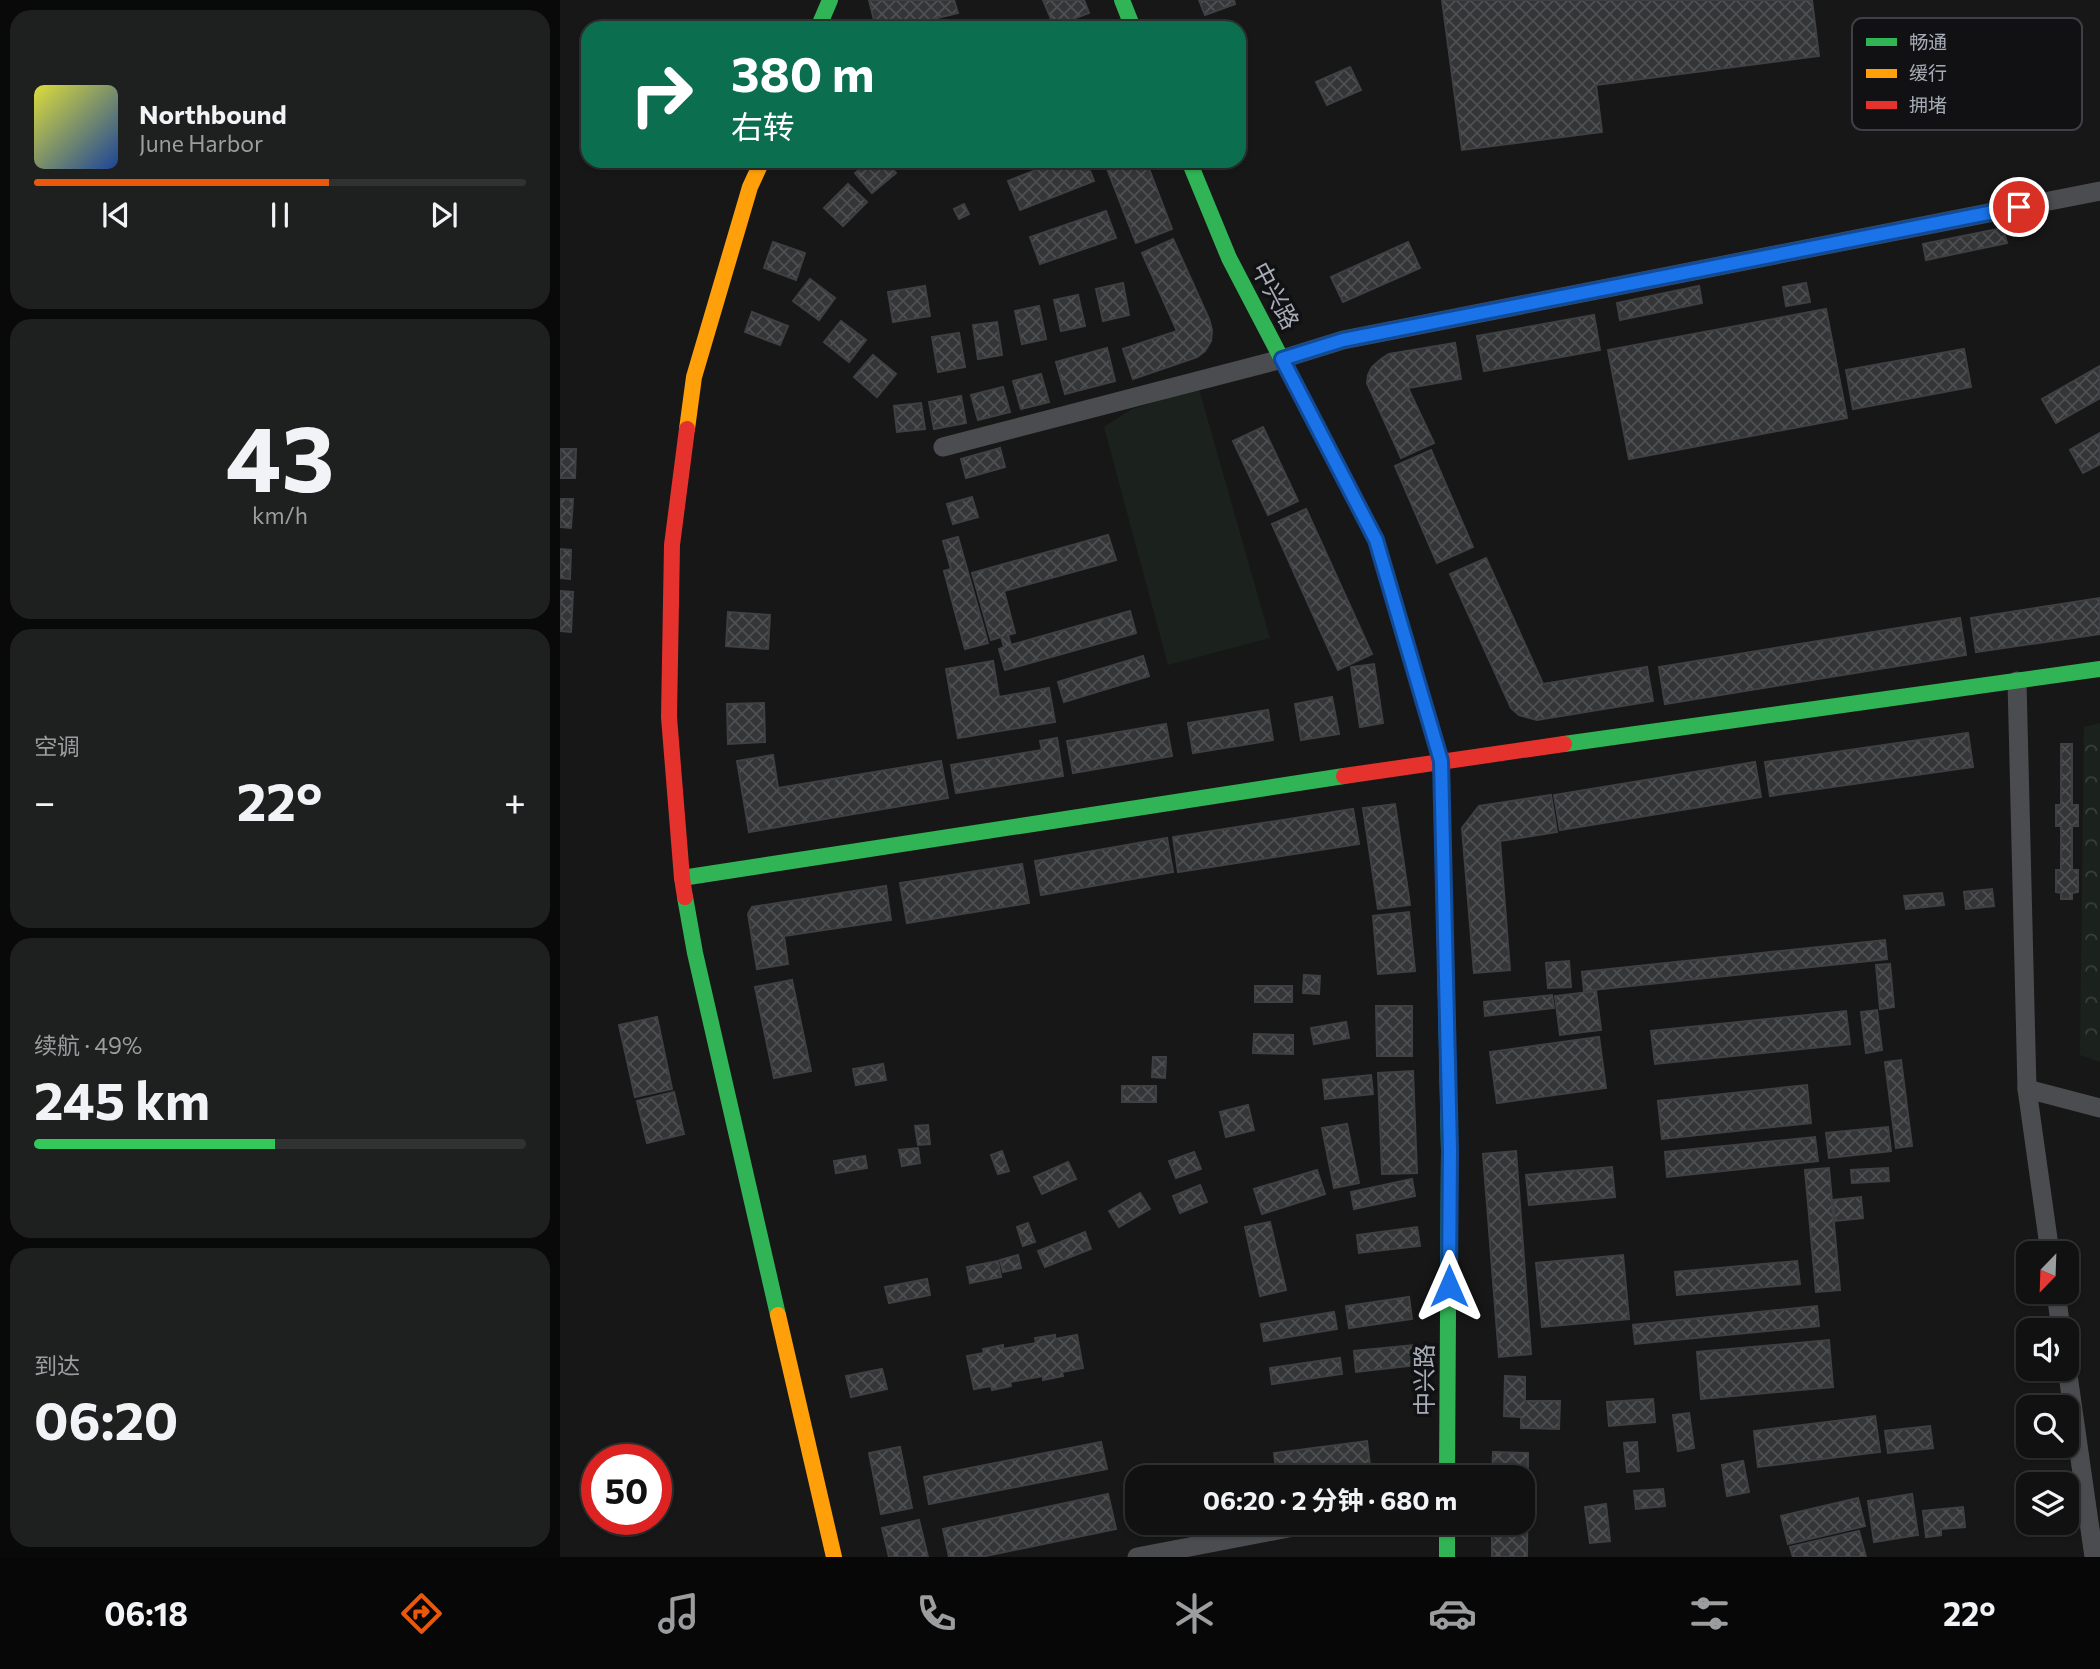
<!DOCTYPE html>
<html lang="zh">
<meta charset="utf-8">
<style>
:root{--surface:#111;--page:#1e1f1f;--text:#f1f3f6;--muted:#9c9d9f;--line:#303131;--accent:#ea580c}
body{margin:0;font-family:Commissioner,"Noto Sans SC",sans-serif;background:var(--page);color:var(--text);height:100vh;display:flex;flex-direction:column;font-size:26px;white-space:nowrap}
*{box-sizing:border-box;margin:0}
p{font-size:23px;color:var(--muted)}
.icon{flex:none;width:38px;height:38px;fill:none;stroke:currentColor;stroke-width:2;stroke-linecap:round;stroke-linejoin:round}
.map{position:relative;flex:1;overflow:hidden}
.side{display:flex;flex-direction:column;gap:10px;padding:10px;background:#090909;width:560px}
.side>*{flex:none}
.guide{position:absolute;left:21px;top:21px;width:665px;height:147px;border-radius:21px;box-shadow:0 2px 5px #0004,0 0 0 2px var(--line);background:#0b6e4f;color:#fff;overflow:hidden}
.needle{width:46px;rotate:203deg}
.fabs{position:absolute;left:1456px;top:1241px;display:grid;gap:14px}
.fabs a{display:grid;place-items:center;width:63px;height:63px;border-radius:14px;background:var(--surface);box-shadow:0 2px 5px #0004,0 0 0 2px var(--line);font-size:35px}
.speed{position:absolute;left:21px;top:1444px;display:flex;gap:14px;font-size:35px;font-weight:700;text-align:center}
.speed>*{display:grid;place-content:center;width:91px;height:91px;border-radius:50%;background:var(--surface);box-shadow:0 2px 5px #0004,0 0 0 2px var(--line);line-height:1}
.speed .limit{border:10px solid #d22;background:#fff;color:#111}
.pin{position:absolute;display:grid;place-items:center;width:60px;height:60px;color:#fff;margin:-30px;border:4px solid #fff;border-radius:50%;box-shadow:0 2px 7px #0007}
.me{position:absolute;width:77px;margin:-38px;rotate:0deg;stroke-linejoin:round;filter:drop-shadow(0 0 5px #0008)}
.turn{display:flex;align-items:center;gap:24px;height:147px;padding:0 35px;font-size:32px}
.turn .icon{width:91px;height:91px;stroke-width:2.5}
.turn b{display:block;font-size:49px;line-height:60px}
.big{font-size:52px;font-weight:700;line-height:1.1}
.side .card{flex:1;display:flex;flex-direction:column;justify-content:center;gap:10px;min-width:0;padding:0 24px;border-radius:21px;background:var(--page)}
.side .dial{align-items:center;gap:0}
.dial b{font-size:91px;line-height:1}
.song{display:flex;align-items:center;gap:21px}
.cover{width:84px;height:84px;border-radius:10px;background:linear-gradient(135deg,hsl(60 70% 55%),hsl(220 70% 35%))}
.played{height:7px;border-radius:4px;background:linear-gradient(90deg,var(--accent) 60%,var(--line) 60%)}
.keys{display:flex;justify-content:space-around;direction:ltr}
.heat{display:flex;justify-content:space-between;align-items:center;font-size:38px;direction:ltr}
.charge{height:10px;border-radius:5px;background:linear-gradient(90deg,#34c759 49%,var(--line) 0)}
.trip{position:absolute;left:565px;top:1465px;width:410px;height:70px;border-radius:21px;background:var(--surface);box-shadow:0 2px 5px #0004,0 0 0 2px var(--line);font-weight:700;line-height:70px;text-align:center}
.tabs{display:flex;height:112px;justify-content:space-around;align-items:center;background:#070707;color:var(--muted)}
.tabs .icon{width:49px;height:49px}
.tabs .selected{color:var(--accent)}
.tabs b{font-size:32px;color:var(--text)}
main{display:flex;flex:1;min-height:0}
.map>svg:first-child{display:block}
</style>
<main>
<section class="side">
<div class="card">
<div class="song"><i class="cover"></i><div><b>Northbound</b><p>June Harbor</p></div></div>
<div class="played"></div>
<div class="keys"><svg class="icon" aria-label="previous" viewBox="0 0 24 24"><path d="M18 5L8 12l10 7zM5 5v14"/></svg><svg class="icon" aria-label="pause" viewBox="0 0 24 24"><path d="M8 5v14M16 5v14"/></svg><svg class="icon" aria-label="next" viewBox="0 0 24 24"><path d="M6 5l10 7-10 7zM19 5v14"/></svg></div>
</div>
<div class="card dial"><b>43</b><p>km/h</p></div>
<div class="card"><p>空调</p>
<div class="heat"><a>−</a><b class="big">22°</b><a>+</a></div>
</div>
<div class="card"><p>续航 · 49%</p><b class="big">245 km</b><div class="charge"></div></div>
<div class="card"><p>到达</p><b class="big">06:20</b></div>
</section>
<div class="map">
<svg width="1540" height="1557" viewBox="0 0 1540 1557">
<defs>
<pattern id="park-crowns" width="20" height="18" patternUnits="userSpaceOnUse" patternTransform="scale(1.75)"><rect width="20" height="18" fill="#1b211c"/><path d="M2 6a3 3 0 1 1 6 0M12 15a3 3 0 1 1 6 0" fill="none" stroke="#393f3b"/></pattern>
<pattern id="building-cross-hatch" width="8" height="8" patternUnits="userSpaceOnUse" patternTransform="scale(1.75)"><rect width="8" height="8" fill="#343537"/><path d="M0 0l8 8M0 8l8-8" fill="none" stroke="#4f5052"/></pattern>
</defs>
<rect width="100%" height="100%" fill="#171717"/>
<polygon fill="url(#park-crowns)" points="1540,723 1540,1062 1520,1055 1524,727"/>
<polygon fill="#1b211c" points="639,389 710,638 608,665 544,427 572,409"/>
<g fill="url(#building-cross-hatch)" stroke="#3f4043" stroke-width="2">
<polygon points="309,0 394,0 398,13 335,28 316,28"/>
<polygon points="483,0 524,0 529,13 494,26"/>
<polygon points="639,0 674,0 675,4 645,15"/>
<polygon points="882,0 1252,0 1259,56 1036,85 1042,132 902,150"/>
<polygon points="790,67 801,90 767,105 756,82"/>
<polygon points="309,161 325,161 336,173 312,193 295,173"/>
<polygon points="499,161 526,161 534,181 460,210 448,181"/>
<polygon points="544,161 586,161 612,229 576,243"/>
<polygon points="288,184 307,202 283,226 264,208"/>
<polygon points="404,204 409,214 399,219 394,209"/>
<polygon points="546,211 556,238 480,264 470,237"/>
<polygon points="1443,228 1447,243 1366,260 1363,244"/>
<polygon points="613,239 649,319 652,330 651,341 645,351 637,357 573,379 563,349 617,331 582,253"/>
<polygon points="213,242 245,253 236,280 204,268"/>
<polygon points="848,242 860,268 783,302 771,277"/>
<polygon points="250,279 275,298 259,320 233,301"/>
<polygon points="563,283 569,315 543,321 536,289"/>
<polygon points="1246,283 1250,302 1226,306 1223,287"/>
<polygon points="365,286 370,316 333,322 328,292"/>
<polygon points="1139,286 1142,303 1060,320 1057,303"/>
<polygon points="518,295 525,326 501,331 494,300"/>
<polygon points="479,306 486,339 462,344 455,311"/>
<polygon points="1266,309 1287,418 1069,459 1048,350"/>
<polygon points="192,312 228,326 220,345 185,332"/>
<polygon points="1034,315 1040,350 924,371 917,336"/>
<polygon points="281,321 306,340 289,362 264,342"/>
<polygon points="437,322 442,355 418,359 413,325"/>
<polygon points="399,333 405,367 378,372 372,337"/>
<polygon points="895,343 901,379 848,388 874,443 841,458 807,383 808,375 812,367 821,359 829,354"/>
<polygon points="547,348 555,381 505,394 496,362"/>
<polygon points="1404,349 1411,387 1293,409 1286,370"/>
<polygon points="313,355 336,374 317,397 294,377"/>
<polygon points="1540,366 1540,398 1496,423 1482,399"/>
<polygon points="481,374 489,402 461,409 453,381"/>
<polygon points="443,387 450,412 418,420 411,395"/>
<polygon points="401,396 406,423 374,429 369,402"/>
<polygon points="361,403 365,429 337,432 334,406"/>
<polygon points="703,427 738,501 708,515 673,441"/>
<polygon points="1540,433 1540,464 1523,473 1510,450"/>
<polygon points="440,448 445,467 406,478 401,459"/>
<polygon points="0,449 16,449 15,478 0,478"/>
<polygon points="871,450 913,547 877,563 835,466"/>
<polygon points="412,497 418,517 393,524 387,504"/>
<polygon points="0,499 13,499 11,528 0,527"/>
<polygon points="746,509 812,654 778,670 712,524"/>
<polygon points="548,535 556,560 444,591 455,633 448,635 451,645 570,611 576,633 445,670 439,649 444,647 441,637 431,640 412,573"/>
<polygon points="398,537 428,643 405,649 384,571 391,569 383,541"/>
<polygon points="0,549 11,550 10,579 0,578"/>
<polygon points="926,558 983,684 1087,667 1093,701 977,720 959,715 951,708 890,574"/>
<polygon points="0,591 13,592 11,632 0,631"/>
<polygon points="1540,598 1540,634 1416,652 1411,618"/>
<polygon points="168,612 210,615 208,649 166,646"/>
<polygon points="1400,618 1406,655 1105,704 1099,667"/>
<polygon points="583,656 589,676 504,702 498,682"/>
<polygon points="433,661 439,697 489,688 495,722 398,738 386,669"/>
<polygon points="814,664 823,723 800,727 791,667"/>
<polygon points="772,697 779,734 741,740 735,704"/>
<polygon points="204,703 205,742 168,744 167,704"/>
<polygon points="708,710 713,740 633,753 628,723"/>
<polygon points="606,724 612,756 513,773 507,741"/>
<polygon points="1408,733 1413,767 1210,796 1205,762"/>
<polygon points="497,738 503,776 396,793 391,765 482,750 480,741"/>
<polygon points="1501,744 1512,744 1512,805 1518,805 1518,826 1512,826 1512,870 1518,870 1518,892 1512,893 1512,899 1501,899 1501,893 1496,892 1496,870 1501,870 1501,826 1496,826 1496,805 1501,805"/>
<polygon points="213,755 218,788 381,761 388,798 189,832 177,761"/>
<polygon points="1195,762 1201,797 1000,830 994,795"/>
<polygon points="991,795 997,832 940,841 950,970 914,973 902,828 919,806"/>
<polygon points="835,804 850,905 818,909 803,808"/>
<polygon points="793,809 799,844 618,872 613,837"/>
<polygon points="607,838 613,872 481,895 475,861"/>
<polygon points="462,864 469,903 347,923 340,883"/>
<polygon points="326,886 331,920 224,936 228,964 197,969 188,914 192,907"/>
<polygon points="1432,889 1434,906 1406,909 1404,892"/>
<polygon points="1382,893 1384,905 1346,909 1344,896"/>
<polygon points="849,912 855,971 818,974 813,916"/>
<polygon points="1325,940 1327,959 1024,991 1022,972"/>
<polygon points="1009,961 1011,987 988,988 986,963"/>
<polygon points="1330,964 1334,1007 1320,1009 1316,965"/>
<polygon points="744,975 760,976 759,994 743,993"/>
<polygon points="232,980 251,1071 214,1078 195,987"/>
<rect x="695" y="986" width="37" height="16"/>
<polygon points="1036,991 1041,1030 1000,1035 995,996"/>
<polygon points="992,995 994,1008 925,1016 924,1002"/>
<polygon points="816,1006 852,1006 852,1056 817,1056"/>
<polygon points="1317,1010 1322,1050 1306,1053 1301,1012"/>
<polygon points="1286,1011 1290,1044 1095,1064 1091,1031"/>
<polygon points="97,1017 112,1089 75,1097 59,1025"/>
<polygon points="786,1022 789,1038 754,1044 751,1028"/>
<polygon points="694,1034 733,1035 733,1054 693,1053"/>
<polygon points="1039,1037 1046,1088 937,1103 930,1052"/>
<polygon points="593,1057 606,1057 605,1078 592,1077"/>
<polygon points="1341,1060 1352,1146 1336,1148 1325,1062"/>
<polygon points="323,1064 326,1080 296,1085 293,1069"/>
<polygon points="853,1071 857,1173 822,1174 818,1073"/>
<polygon points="811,1075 813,1094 765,1099 763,1080"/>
<polygon points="1247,1085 1251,1123 1102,1139 1098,1101"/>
<rect x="562" y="1086" width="34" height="16"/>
<polygon points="114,1092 124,1134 87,1143 77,1101"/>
<polygon points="688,1105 694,1130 666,1137 660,1112"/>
<polygon points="787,1124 799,1183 774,1188 762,1128"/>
<polygon points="368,1125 370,1144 358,1145 355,1126"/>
<polygon points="1328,1127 1331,1151 1269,1158 1266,1133"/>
<polygon points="1255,1137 1258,1161 1107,1177 1105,1152"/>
<polygon points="358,1148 360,1163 342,1166 339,1150"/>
<polygon points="442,1151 449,1171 438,1174 431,1155"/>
<polygon points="956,1151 971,1354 939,1357 923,1154"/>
<polygon points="634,1152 641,1169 616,1178 609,1161"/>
<polygon points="305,1156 307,1168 276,1173 274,1161"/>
<polygon points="508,1162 516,1179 482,1194 474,1177"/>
<polygon points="1052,1167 1055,1197 969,1205 966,1175"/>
<polygon points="1269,1168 1280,1290 1256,1292 1245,1170"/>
<polygon points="1328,1168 1329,1181 1292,1183 1291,1170"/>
<polygon points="757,1170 765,1194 702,1214 694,1189"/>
<polygon points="852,1179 855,1196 794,1209 791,1192"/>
<polygon points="640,1185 647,1202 620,1213 613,1196"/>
<polygon points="580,1193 590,1209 559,1227 549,1211"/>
<polygon points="1301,1197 1303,1218 1275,1221 1273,1200"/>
<polygon points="710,1222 726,1290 700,1296 685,1227"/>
<polygon points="468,1223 475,1242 463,1246 457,1227"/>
<polygon points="857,1227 860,1246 799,1253 797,1235"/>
<polygon points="525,1232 531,1249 485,1267 478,1251"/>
<polygon points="458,1255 461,1268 443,1272 440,1260"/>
<polygon points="1063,1255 1069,1319 982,1327 976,1263"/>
<polygon points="438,1261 441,1277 410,1283 407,1267"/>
<polygon points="1237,1261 1240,1284 1117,1295 1115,1272"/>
<polygon points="367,1279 370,1295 329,1303 325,1287"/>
<polygon points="849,1297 852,1319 789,1328 786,1306"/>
<polygon points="1257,1306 1259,1326 1075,1344 1073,1325"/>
<polygon points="774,1312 777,1329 704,1341 701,1324"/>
<polygon points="495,1335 495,1339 517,1335 523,1368 502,1372 503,1376 483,1380 483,1376 450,1382 451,1386 432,1390 431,1386 414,1389 407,1356 424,1353 423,1349 443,1345 443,1349 476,1343 475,1338"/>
<polygon points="1269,1340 1273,1387 1141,1399 1137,1352"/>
<polygon points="854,1345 856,1365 796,1372 794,1351"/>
<polygon points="780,1358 782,1374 712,1384 710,1368"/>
<polygon points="322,1369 327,1389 291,1397 286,1376"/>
<polygon points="945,1376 965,1377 965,1401 1000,1401 999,1429 961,1428 961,1417 944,1416"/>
<polygon points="1093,1399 1095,1422 1049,1426 1047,1402"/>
<polygon points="1129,1413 1134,1448 1118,1451 1113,1415"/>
<polygon points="1315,1416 1320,1452 1198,1467 1194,1431"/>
<polygon points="1370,1426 1373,1448 1328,1453 1325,1431"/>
<polygon points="807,1441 810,1465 717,1477 714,1453"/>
<polygon points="541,1442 547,1469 369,1504 364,1477"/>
<polygon points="1077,1442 1079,1471 1067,1472 1064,1443"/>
<polygon points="340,1447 352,1508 321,1514 309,1453"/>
<polygon points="933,1452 968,1453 967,1557 932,1557 932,1522 962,1522 962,1477 932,1477"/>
<polygon points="1183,1461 1189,1492 1167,1496 1162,1465"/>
<polygon points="1103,1489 1105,1506 1076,1509 1074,1491"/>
<polygon points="548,1494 556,1529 421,1557 389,1557 383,1529"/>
<polygon points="1352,1494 1358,1535 1314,1542 1308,1501"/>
<polygon points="1298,1498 1305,1526 1228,1544 1221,1516"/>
<polygon points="1046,1504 1050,1541 1030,1543 1025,1507"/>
<polygon points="1403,1507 1405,1527 1381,1529 1381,1535 1366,1537 1363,1511"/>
<polygon points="359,1520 368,1557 329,1557 322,1528"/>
<polygon points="1299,1531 1306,1557 1233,1557 1230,1547"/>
</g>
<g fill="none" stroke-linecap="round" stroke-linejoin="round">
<g stroke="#4b4c50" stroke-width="19">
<polyline points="383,447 722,359 783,340 1540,191"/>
<polyline points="1457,681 1467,1089 1490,1253"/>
<polyline points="1467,1089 1540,1108"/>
<polyline points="1496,1292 1501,1330"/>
<polyline points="1507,1368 1534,1557"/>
<polyline points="577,1557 760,1522"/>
</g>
<g stroke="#30b455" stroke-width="16">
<polyline points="562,0 573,28"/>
<polyline points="258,28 270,0"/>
<polyline points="629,161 669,258 816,540 858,684"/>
<polyline points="1004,744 1540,669"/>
<polyline points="122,878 784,776"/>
<polyline points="125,897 135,953 218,1315"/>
<polyline points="886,998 889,1150 887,1477"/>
<polyline points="887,1522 887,1557"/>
</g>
<g stroke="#ff9f0a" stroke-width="16">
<polyline points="127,429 134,377 190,187 202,161"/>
<polyline points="858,684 881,761 886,998"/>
<polyline points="218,1315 274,1557"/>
</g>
<g stroke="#e5322d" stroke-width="16">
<polyline points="784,776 1004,744"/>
<polyline points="125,897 122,878 109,717 112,545 127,429"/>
</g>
</g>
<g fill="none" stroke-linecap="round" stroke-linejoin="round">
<defs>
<polyline id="route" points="889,1286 890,1150 881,761 816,540 722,359 783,340 1459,207"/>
</defs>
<use href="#route" stroke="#114b97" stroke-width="18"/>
<use href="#route" stroke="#1a73e8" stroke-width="12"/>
</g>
<g text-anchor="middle" stroke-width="7" stroke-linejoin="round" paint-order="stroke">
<g font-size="24" fill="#a7adb8" stroke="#111113">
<text transform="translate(715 296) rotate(62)" y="8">中兴路</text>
<text transform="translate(865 1380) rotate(-90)" y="8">中兴路</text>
</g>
</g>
<rect x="1292" y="18" width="230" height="112" rx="10" fill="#111113" stroke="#3e4045" stroke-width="2"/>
<rect x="1306" y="38" width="31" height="8" fill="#30b455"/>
<rect x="1306" y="69" width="31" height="9" fill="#ff9f0a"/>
<rect x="1306" y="101" width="31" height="8" fill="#e5322d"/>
<g font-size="19" fill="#a7adb8">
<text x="1349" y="49">畅通</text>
<text x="1349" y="80">缓行</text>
<text x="1349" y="112">拥堵</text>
</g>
</svg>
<div class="fabs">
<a><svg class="needle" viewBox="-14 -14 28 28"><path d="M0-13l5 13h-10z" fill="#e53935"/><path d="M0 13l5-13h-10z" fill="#9c9d9f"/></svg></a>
<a><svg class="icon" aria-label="sound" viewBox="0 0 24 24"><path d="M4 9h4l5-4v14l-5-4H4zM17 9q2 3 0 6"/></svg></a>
<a><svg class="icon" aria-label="search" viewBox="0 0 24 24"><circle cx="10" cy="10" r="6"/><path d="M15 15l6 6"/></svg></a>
<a><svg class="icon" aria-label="layers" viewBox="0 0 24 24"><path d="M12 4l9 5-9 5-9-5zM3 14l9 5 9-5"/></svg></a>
</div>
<div class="speed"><div class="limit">50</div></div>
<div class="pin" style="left:1459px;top:207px;background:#d93025"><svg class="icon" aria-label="arrive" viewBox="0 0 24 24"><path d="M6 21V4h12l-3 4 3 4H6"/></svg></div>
<svg class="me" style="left:889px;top:1286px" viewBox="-20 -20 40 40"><path d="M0-17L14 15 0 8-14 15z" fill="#1a73e8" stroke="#fff" stroke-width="4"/></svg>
<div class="trip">06:20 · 2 分钟 · 680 m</div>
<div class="guide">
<div class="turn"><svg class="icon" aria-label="right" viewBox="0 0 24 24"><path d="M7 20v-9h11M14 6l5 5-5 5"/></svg><div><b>380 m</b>右转</div></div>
</div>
</div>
</main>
<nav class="tabs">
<b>06:18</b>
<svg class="icon selected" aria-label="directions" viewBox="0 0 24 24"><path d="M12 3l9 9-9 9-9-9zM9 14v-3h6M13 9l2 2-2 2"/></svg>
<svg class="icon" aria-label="music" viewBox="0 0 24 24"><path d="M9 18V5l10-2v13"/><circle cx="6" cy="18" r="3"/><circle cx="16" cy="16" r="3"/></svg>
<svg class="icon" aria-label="phone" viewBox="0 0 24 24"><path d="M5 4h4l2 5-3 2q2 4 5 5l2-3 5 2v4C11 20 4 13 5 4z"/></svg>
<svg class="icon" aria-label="climate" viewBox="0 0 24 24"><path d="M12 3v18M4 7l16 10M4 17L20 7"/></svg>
<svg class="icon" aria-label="car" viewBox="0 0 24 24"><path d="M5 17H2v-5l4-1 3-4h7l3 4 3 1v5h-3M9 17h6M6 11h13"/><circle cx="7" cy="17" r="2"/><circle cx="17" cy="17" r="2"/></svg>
<svg class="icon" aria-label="filters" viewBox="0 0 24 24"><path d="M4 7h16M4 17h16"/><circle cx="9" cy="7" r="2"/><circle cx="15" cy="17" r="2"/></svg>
<b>22°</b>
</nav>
